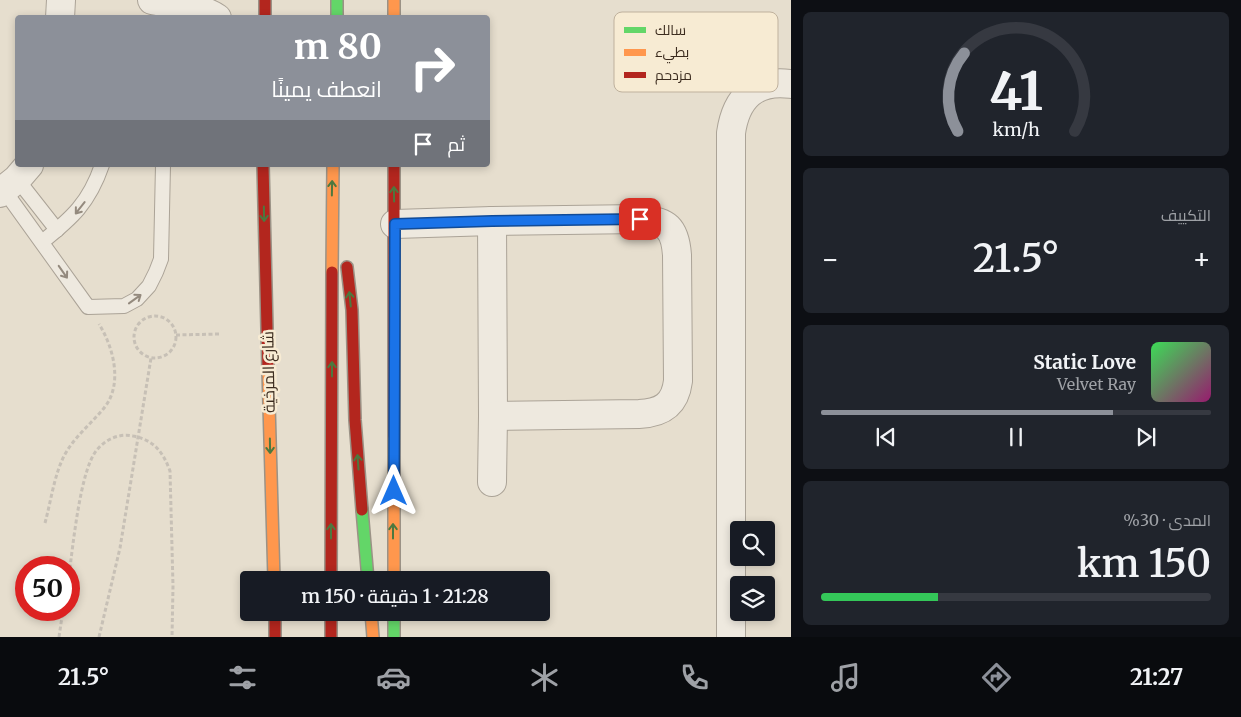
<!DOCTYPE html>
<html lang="ar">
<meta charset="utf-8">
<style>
:root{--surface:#171b24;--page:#20242c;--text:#f1f3f6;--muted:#9ea1a6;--line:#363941;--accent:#8c9099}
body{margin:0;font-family:Merriweather,Cairo,serif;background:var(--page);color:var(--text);direction:rtl;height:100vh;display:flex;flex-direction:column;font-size:19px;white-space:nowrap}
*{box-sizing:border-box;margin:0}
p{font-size:16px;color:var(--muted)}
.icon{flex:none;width:28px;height:28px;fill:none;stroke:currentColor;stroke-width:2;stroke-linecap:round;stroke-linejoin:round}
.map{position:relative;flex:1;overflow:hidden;direction:ltr}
.panel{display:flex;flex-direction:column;gap:12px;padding:12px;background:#0d0f14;width:450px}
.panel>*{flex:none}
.hud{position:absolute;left:15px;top:15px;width:475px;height:152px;border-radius:5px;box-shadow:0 2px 8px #0003;direction:rtl;background:#8c9099;color:#fff;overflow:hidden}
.tools{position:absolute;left:730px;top:521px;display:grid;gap:10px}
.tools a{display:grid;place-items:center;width:45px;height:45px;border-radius:5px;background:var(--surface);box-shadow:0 2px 8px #0003;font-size:25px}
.speed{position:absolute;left:15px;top:556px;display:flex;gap:10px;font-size:25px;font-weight:700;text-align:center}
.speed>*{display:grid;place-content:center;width:65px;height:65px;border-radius:50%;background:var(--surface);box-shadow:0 2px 8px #0003;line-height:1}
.speed .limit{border:8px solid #d22;background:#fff;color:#111}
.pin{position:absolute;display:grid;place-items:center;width:42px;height:42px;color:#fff;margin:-21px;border-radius:10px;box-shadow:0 2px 8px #0006}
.me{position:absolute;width:55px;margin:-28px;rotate:0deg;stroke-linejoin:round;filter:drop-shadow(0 0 4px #0008)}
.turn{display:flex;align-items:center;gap:18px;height:105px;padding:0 25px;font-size:22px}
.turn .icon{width:65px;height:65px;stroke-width:2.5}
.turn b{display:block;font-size:35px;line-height:42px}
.then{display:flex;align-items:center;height:48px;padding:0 25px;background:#0003;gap:10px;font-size:19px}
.big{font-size:38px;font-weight:600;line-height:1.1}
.panel .widget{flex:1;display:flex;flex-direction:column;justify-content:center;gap:8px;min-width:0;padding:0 18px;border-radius:8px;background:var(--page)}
.panel .dial{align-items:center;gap:0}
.dial svg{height:130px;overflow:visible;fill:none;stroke:var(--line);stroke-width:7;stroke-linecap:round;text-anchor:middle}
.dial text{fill:var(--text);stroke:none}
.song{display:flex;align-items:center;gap:15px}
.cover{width:60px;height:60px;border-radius:8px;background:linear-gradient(135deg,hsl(130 70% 55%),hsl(320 70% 35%))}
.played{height:5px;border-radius:2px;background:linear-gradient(90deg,var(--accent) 75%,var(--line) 75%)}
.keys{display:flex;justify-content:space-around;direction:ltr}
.heat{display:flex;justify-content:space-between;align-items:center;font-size:28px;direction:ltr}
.charge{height:8px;border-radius:4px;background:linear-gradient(90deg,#34c759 30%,var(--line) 0)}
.trip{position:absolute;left:240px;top:571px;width:310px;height:50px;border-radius:5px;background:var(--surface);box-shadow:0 2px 8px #0003;font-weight:600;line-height:50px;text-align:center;direction:rtl}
.tabs{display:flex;height:80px;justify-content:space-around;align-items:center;background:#090b0e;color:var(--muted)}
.tabs .icon{width:35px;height:35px}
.tabs .selected{color:var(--accent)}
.tabs b{font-size:22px;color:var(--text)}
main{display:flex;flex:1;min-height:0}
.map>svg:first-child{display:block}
</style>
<main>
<section class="panel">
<div class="widget dial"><svg viewBox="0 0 100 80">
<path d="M14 69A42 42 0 1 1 86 69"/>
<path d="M14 69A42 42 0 0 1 18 21" stroke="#8c9099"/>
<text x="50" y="56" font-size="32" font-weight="700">41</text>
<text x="50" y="72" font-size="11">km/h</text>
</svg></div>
<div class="widget"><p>التكييف</p>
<div class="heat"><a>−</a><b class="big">21.5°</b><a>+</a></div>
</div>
<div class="widget">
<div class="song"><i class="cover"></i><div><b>Static Love</b><p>Velvet Ray</p></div></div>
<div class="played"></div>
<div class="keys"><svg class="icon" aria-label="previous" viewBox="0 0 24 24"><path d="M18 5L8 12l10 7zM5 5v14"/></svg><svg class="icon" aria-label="pause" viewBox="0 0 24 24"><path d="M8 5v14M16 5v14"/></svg><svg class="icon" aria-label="next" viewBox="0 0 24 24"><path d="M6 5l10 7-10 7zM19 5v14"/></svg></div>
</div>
<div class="widget"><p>المدى · 30%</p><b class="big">150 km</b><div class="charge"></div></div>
</section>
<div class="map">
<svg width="791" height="637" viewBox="0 0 791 637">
<rect width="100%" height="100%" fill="#e6dece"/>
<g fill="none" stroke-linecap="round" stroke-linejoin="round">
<defs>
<g id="lane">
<polyline points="17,179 57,230"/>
<polyline points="4,190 88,307 124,306 137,299 149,286 156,272 161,259 163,165"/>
<path d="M42,242C72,218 89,203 102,165"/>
</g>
<g id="street">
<path d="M152,0C172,4 201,7 217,18"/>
<polyline points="60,18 61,0"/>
<polyline points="0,193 17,179 29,165"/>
<polyline points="492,221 493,416 492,482"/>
<path d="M395,224L492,221L640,219C667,221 675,228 677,255L678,381C675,405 662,413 639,414L493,416"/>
<path d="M731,637V133C736,98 755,79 791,84"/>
</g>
<g id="fast">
<polyline points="337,0 337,18"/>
<polyline points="362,510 368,580"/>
<polyline points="394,612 394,637"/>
</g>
<g id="slow">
<polyline points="394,0 394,18"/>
<polyline points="332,272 333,165"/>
<polyline points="268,369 274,580"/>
<polyline points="394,580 394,436"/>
<polyline points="371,612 373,637"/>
</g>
<g id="jam">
<polyline points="265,0 265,18"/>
<polyline points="263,165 268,369"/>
<polyline points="394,165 394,436"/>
<polyline points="347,267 352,310 355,420 362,510"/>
<polyline points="331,580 332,272"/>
<polyline points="275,612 275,637"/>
<polyline points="331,612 331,637"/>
</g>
</defs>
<use href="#lane" stroke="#aba397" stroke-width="16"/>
<use href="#street" stroke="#aba397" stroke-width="30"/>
<use href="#fast" stroke="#9b9286" stroke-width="14"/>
<use href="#slow" stroke="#9b9286" stroke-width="14"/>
<use href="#jam" stroke="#9b9286" stroke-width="14"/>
<g stroke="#c7c0b6" stroke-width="3" stroke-dasharray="4 2.5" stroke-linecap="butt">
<circle cx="155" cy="337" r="21"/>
<polyline points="176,335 219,334"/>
<path d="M45,523C51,501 54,476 64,456C74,437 91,424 104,408C123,385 114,348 99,324"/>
<path d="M69,575C73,546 80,472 96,451C105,439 120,433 133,436C154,440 163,452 170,471L173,586L172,637"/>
<polyline points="59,637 63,610"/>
<polyline points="99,637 120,548 151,358"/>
</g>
<use href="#lane" stroke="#eee9df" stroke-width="14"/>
<use href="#street" stroke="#eee9df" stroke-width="28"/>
<use href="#fast" stroke="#63d668" stroke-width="11"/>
<use href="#slow" stroke="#ff974d" stroke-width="11"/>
<use href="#jam" stroke="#b3261e" stroke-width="11"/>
</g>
<defs><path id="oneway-shaft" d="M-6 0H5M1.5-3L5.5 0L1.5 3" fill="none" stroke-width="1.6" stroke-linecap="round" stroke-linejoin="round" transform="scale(1.25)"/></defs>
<g stroke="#4d783f">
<use href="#oneway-shaft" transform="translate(332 188) rotate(-89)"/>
<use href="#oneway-shaft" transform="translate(394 194) rotate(-91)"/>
<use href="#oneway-shaft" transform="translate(264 214) rotate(89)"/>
<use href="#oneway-shaft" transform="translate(350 299) rotate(-96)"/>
<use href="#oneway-shaft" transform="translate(332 369) rotate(-90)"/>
<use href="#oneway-shaft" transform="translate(270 446) rotate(89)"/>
<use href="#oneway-shaft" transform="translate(358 462) rotate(-94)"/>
<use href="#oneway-shaft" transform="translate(331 531) rotate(-90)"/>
<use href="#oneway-shaft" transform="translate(393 531) rotate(-90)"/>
</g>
<g stroke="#948a7e">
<use href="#oneway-shaft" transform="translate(80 208) rotate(128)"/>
<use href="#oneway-shaft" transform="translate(63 272) rotate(55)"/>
<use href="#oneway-shaft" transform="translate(135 299) rotate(-36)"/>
</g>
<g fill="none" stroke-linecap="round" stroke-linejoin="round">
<defs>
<polyline id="route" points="394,491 395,224 492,221 640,219"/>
</defs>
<use href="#route" stroke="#114b97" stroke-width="12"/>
<use href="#route" stroke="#1a73e8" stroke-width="9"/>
</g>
<g text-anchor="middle" stroke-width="5" stroke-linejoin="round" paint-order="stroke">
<g font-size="16" fill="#3b2b1e" stroke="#f7ebd3">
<text transform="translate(268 372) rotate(-91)" y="6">شارع المرخية</text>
</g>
</g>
<rect x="614" y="12" width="164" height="80" rx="8" fill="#f7ebd3" stroke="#bfb19d" stroke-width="1"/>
<rect x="624" y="27" width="22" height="6" fill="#63d668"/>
<rect x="624" y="49" width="22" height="7" fill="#ff974d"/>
<rect x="624" y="72" width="22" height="6" fill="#b3261e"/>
<g font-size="14" fill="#3b2b1e">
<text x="655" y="35">سالك</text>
<text x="655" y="57">بطيء</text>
<text x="655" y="80">مزدحم</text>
</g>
</svg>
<div class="tools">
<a><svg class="icon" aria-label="search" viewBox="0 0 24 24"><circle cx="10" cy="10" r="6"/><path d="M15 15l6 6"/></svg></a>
<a><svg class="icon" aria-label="layers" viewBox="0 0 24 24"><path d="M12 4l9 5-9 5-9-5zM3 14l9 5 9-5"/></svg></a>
</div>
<div class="speed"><div class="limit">50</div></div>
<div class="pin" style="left:640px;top:219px;background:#d93025"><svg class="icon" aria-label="arrive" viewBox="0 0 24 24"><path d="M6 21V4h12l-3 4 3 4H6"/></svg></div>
<svg class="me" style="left:394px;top:491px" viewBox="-20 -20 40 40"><path d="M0-17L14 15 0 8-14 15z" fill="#1a73e8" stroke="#fff" stroke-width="4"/></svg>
<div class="trip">21:28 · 1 دقيقة · 150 m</div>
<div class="hud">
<div class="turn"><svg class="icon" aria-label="right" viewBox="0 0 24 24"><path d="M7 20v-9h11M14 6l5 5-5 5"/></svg><div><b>80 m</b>انعطف يمينًا</div></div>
<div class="then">ثم<svg class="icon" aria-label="arrive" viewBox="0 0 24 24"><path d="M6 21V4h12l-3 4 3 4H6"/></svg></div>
</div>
</div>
</main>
<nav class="tabs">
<b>21:27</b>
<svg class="icon selected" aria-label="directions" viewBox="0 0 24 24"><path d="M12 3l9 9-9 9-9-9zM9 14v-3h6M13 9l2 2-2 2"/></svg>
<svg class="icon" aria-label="music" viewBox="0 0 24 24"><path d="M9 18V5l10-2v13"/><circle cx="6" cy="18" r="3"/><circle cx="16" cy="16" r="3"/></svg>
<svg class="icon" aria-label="phone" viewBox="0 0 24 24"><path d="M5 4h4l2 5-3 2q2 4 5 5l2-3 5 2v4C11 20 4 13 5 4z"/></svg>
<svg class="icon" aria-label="climate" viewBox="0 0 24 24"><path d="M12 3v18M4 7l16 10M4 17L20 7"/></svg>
<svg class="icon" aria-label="car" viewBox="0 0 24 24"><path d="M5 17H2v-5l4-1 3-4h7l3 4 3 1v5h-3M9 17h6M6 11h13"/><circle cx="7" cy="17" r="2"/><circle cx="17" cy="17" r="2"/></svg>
<svg class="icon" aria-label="filters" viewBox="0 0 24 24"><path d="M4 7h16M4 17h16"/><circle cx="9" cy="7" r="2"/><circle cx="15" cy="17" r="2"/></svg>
<b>21.5°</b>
</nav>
